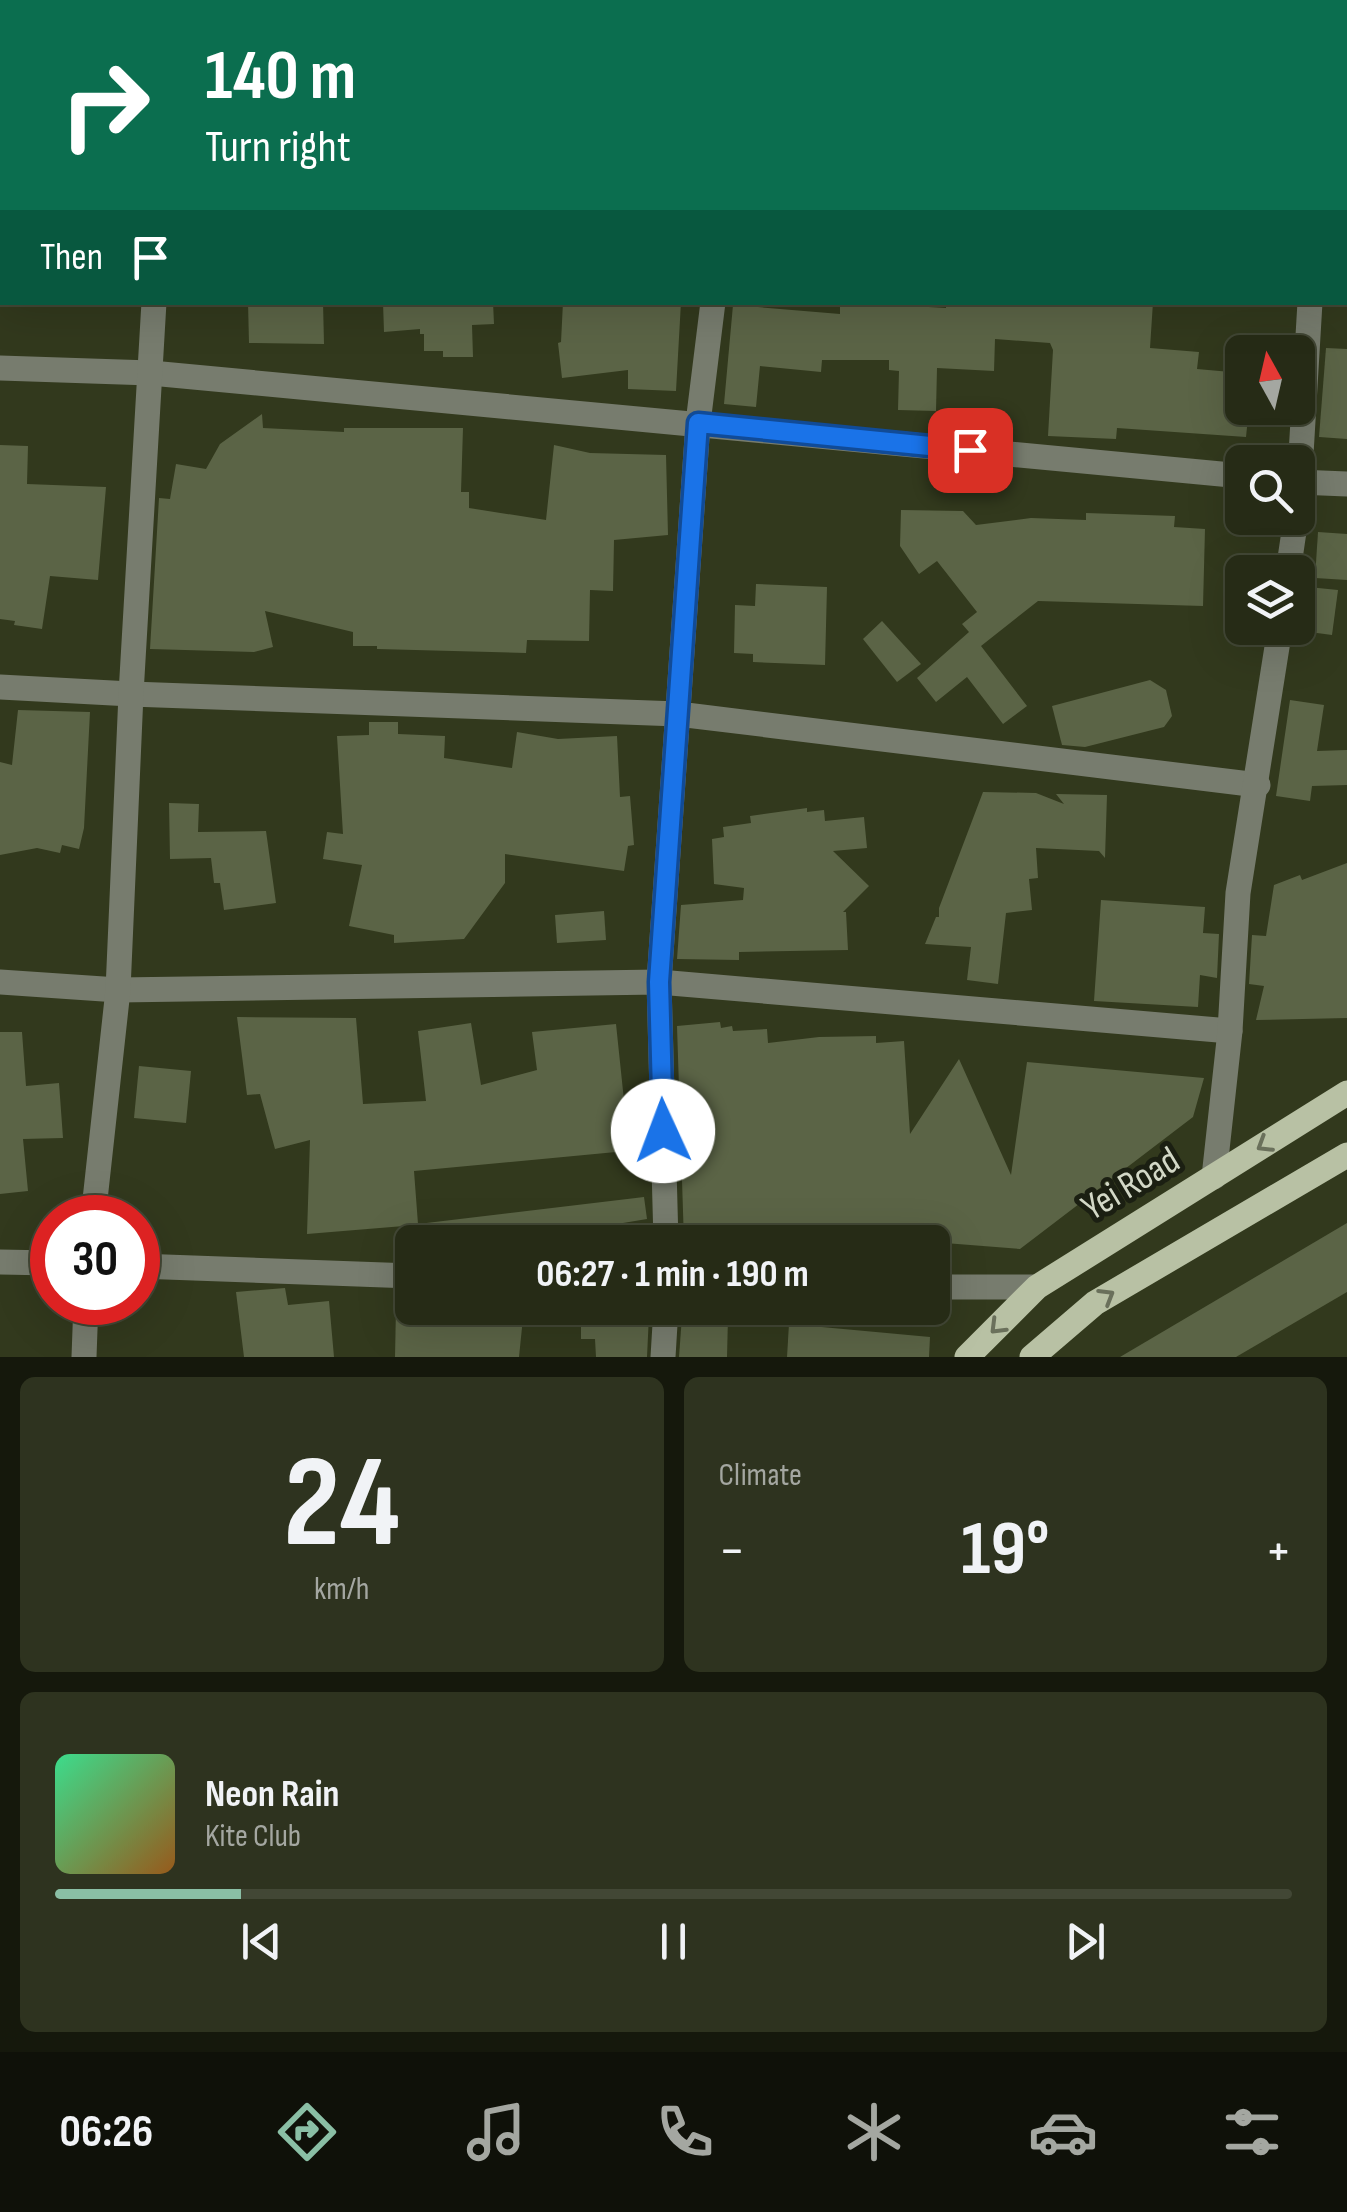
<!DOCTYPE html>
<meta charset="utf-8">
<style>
:root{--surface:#262b16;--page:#2e331f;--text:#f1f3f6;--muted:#a4a7a1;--line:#424735;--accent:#8abfa5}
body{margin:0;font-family:"Sofia Sans Condensed",sans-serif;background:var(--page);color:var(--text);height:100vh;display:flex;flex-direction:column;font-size:38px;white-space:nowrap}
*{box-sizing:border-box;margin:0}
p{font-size:32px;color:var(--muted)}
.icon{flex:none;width:55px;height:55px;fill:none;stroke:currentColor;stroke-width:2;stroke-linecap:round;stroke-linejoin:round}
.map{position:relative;height:1357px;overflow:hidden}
.panel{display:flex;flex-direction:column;gap:20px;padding:20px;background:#15180c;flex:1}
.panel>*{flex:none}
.hud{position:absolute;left:0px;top:0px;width:1348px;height:305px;box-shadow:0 10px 40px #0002,0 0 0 2px var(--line);background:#0b6e4f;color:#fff;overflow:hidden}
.needle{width:65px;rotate:352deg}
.controls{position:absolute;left:1225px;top:335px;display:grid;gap:20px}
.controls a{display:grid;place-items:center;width:90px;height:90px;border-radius:15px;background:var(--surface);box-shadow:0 10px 40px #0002,0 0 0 2px var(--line);font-size:50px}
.speed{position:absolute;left:30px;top:1195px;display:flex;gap:20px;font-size:50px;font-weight:700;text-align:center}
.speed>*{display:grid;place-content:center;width:130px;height:130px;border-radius:50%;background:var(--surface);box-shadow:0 10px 40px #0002,0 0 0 2px var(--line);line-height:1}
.speed .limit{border:15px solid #d22;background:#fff;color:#111}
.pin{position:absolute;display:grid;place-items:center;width:85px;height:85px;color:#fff;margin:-42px;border-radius:20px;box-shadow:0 5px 15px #0006}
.me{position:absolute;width:110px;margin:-55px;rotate:358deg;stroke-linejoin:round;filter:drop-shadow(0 0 8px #0008)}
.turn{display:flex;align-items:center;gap:35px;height:210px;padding:0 40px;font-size:45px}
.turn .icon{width:130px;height:130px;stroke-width:2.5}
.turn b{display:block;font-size:70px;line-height:85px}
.then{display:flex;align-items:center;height:95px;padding:0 40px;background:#0003;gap:20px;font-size:38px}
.big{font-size:75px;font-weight:700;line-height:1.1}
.panel .card{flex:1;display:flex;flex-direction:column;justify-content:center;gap:15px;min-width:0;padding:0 35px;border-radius:15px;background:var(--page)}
.panel .dial{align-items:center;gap:0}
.dial b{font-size:130px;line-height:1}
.song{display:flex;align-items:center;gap:30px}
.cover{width:120px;height:120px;border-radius:15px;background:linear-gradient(135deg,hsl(150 70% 55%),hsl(30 70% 35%))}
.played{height:10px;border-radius:5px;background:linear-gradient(90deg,var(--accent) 15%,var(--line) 15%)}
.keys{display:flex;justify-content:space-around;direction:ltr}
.heat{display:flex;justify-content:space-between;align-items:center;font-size:55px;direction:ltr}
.panel .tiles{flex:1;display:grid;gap:20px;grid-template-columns:1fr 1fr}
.card:last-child{grid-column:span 2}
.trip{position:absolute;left:395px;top:1225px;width:555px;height:100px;border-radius:15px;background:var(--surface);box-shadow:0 10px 40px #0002,0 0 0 2px var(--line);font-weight:700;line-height:100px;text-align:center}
.dock{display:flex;height:160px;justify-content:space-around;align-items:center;background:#0f1109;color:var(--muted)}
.dock .icon{width:70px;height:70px}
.dock .on{color:var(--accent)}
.dock b{font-size:45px;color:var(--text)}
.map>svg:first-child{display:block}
</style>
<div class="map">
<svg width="1347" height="1357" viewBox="0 0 1347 1357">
<rect width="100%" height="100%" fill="#32391d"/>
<g fill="#5b6446">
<polygon points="248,302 323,302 324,344 249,343"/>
<polygon points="383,302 493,302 494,324 472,325 473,357 443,357 443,351 424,351 424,334 420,334 420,329 384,332"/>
<polygon points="563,302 681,302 676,391 628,389 628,370 562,378 558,343 561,342"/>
<polygon points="840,302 946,308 946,302 1153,302 1150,348 1199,352 1197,369 1242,373 1242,408 1249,408 1246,437 1117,428 1116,439 1048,436 1053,350 1050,343 995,339 994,371 937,368 936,411 898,410 899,371 889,370 889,360 822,360 821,372 760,366 756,407 724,404 733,305 840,314"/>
<polygon points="1326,348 1347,349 1347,439 1319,437"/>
<polygon points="262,414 263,428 344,432 344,428 463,428 461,492 469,492 469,508 546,520 554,445 590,453 666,455 668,535 614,540 613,591 590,590 589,641 527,640 526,653 377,649 377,646 353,646 353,632 265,611 273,647 254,652 150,649 159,498 170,499 176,464 206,469 220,444"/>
<polygon points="0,445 28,446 27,484 106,487 98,580 50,576 42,629 14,625 15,621 0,619"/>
<polygon points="901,510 963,511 976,525 1031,518 1086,520 1086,513 1175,516 1174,527 1205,529 1203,606 1038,601 981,646 1027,706 1003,724 967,677 936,702 917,678 969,632 962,624 977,612 937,561 919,574 900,546"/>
<polygon points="1318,532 1347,534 1347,580 1315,578"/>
<polygon points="756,584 827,587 825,665 753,662 753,654 734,653 735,605 755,606"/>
<polygon points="1308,587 1338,590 1332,635 1302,631"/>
<polygon points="882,621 921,664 897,682 863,639"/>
<polygon points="1150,680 1166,690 1172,716 1164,727 1085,747 1062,745 1052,706"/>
<polygon points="1290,700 1324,705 1317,751 1347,750 1347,785 1312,786 1310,801 1276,796"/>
<polygon points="18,710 90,712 84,828 79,849 62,845 60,853 37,848 0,855 0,762 12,765"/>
<polygon points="369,722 398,722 398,734 445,736 444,758 512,768 517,732 558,739 617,736 620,797 630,796 634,845 628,846 624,871 505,854 505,883 464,939 394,943 394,935 349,926 362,865 323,859 327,832 343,834 337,736 369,735"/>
<polygon points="983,792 1036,793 1064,804 1056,794 1107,795 1105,858 1099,851 1036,848 1038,878 1029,879 1032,910 1006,913 998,984 967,980 971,947 925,944 936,917 939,917 939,908"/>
<polygon points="169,803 199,804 198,832 266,831 276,903 224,910 220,883 214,883 211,858 170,859"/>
<polygon points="807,808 807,812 824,810 825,821 864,817 867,848 833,851 869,886 843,912 846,912 848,950 739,952 739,960 677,959 681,905 743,900 744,888 714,884 712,839 724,837 723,827 751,823 750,816"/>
<polygon points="1347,863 1347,1018 1256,1020 1264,986 1249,984 1252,935 1266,936 1274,885 1300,875 1302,880"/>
<polygon points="1101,900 1205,907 1203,933 1219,934 1217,978 1200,975 1198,1007 1094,1001"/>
<polygon points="604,911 606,940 557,943 555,915"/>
<polygon points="237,1017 356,1018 363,1104 426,1101 418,1031 471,1023 481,1085 537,1070 532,1032 616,1024 627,1129 613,1130 616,1152 414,1171 418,1224 644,1197 647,1219 617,1224 618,1242 569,1242 569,1233 519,1242 417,1242 416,1225 307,1234 310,1140 275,1149 260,1094 247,1095"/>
<polygon points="720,1022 721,1028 732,1026 733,1031 767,1029 768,1043 819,1037 876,1036 876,1043 904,1041 910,1134 959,1059 1011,1175 1027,1062 1204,1078 1193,1117 1020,1249 932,1242 684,1242 677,1026"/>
<polygon points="0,1032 22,1032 26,1086 59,1083 63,1138 23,1139 28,1191 0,1194"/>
<polygon points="139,1066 191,1071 186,1123 134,1118"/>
<polygon points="1347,1223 1347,1292 1236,1357 1120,1357"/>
<polygon points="285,1288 288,1305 329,1301 334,1357 244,1357 236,1292"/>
<polygon points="396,1308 524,1308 519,1357 395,1357"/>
<polygon points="636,1309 636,1314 649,1315 647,1357 596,1357 595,1339 581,1339 581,1310"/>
<polygon points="682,1316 728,1317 727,1357 679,1357"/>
<polygon points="789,1324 930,1337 929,1357 787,1357"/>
</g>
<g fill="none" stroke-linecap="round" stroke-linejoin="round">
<g stroke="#777c6e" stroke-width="25">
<polyline points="171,2 172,0"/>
<polyline points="746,2 747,0"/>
<polyline points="1323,2 1323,0"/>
<polyline points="0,79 2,79"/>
<polyline points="1345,201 1347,201"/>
<polyline points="0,368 151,373 1242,476"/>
<polyline points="1298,482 1347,484"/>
<polyline points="1298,505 1310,302"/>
<polyline points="1288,572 1296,518"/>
<polyline points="0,687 131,694 678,714 1258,785"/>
<polyline points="0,982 118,990 659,982 1230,1031"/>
<polyline points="1214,1177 1230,1031 1238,893 1280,628"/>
<polyline points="93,1218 118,990 131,694 154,302"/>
<polyline points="666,1242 659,982 698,423 713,302"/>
<polyline points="0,1262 52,1263"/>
<polyline points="138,1266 412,1276"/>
<polyline points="932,1287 1037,1287"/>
<polyline points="84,1357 86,1302"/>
<polyline points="663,1357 666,1308"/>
</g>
<g stroke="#b8c1a4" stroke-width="25">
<polyline points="967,1357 1037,1287 1347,1093"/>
<polyline points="1032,1357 1095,1303 1347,1155"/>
</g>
</g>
<defs><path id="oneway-chevron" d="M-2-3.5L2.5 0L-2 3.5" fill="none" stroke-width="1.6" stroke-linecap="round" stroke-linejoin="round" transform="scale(2.5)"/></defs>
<g stroke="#6a705b">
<use href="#oneway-chevron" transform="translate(1264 1145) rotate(148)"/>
<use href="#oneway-chevron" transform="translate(1107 1296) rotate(-31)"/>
<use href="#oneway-chevron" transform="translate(997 1327) rotate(135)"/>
</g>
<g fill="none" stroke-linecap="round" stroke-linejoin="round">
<defs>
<polyline id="route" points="663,1131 659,982 698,423 970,450"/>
</defs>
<use href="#route" stroke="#114b97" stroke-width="25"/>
<use href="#route" stroke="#1a73e8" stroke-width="18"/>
</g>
<g text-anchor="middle" stroke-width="10" stroke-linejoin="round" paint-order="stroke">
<g font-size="38" fill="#d3d8c7" stroke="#1b1f12">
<text transform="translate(1130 1183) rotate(-31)" y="13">Yei Road</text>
</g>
</g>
</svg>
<div class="controls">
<a><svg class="needle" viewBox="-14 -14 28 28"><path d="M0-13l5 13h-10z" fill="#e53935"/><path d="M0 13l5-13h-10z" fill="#a4a7a1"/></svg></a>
<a><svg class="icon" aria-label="search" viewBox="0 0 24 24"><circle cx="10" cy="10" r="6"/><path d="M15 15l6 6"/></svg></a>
<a><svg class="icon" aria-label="layers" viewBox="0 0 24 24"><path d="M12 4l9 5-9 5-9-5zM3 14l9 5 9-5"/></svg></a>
</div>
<div class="speed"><div class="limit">30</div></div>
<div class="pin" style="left:970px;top:450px;background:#d93025"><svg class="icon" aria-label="arrive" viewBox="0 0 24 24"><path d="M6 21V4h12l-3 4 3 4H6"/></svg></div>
<svg class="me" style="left:663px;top:1131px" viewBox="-20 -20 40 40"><circle r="19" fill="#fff"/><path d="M0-13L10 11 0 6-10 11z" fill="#1a73e8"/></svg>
<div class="trip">06:27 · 1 min · 190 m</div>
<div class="hud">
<div class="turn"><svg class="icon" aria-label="right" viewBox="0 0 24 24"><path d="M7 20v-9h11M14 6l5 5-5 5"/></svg><div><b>140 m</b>Turn right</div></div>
<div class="then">Then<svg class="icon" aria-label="arrive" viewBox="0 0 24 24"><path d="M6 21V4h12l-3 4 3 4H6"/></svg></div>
</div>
</div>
<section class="panel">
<div class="tiles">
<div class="card dial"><b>24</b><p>km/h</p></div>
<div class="card"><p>Climate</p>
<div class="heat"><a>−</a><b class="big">19°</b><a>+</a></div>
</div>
<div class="card">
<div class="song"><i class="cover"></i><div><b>Neon Rain</b><p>Kite Club</p></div></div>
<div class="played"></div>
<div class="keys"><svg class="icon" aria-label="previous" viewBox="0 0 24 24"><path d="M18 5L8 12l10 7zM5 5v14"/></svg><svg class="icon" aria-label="pause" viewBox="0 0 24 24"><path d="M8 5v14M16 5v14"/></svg><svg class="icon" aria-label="next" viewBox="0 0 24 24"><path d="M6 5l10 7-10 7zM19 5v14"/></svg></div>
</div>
</div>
</section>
<nav class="dock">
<b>06:26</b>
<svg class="icon on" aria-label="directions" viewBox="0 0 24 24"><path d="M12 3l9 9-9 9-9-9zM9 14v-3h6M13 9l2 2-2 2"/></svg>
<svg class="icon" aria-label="music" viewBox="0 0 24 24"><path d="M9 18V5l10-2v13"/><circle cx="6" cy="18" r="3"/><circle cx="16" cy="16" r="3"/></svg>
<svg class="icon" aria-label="phone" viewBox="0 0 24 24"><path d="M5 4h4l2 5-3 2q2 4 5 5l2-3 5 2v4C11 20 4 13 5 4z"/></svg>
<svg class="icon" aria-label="climate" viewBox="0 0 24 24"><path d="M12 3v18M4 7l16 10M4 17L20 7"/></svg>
<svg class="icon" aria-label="car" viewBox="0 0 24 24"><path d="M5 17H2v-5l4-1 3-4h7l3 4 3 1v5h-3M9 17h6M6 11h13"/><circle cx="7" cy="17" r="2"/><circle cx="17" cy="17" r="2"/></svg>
<svg class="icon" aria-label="filters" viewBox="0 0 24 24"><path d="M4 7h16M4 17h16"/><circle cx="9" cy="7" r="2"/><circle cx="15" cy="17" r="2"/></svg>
</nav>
